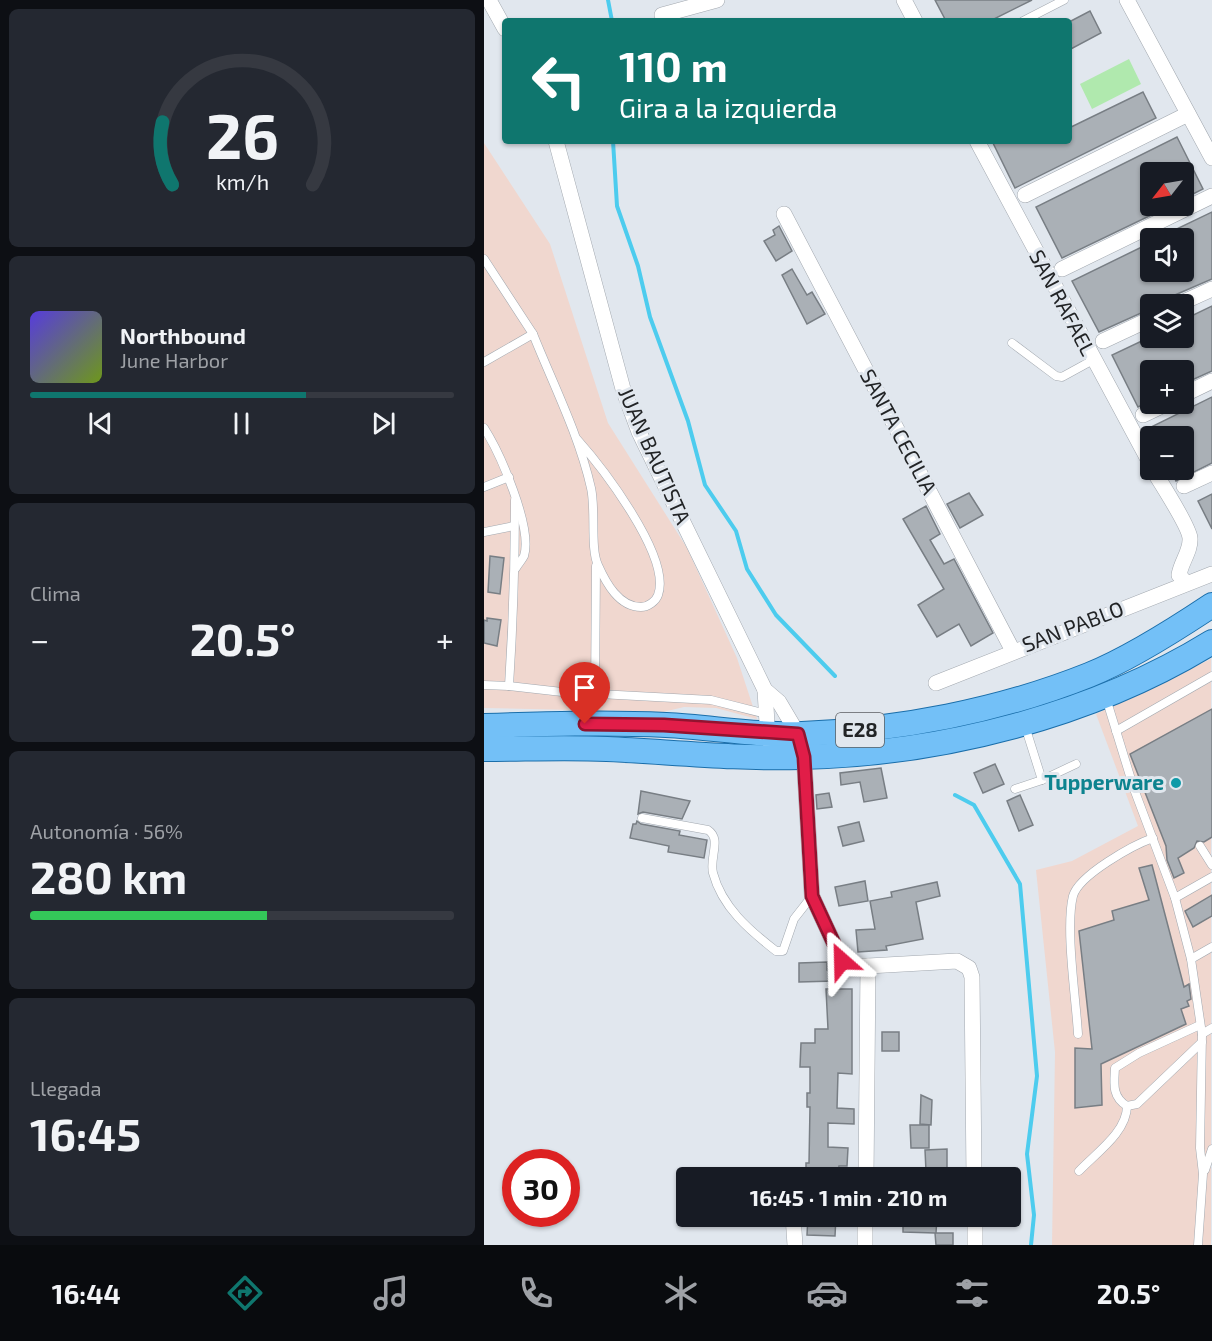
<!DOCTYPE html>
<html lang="es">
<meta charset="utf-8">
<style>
:root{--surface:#171b24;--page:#242831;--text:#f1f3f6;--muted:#9ea1a6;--line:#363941;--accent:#0f766e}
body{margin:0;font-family:"Exo 2",sans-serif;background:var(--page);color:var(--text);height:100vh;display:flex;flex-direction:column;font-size:22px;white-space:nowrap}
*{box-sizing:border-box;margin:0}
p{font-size:20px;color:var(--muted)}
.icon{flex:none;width:33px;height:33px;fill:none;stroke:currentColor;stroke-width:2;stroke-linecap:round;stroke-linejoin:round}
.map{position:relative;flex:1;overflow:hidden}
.drawer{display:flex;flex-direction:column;gap:9px;padding:9px;background:#0d0f14;width:484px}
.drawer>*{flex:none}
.guide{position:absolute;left:18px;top:18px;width:570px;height:126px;border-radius:6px;box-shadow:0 2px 4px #0004;background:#0f766e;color:#fff;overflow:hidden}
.needle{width:39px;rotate:239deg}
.buttons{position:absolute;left:656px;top:162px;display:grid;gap:12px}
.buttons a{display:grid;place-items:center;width:54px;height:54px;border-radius:6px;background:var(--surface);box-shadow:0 2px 4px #0004;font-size:30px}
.speed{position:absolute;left:18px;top:1149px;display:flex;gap:12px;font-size:30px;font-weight:700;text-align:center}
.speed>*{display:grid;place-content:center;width:78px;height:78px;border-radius:50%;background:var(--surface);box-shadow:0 2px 4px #0004;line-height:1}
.speed .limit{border:9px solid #d22;background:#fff;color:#111}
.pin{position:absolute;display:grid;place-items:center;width:51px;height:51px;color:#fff;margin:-62px -26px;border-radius:50% 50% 50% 0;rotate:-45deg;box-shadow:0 0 6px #0007}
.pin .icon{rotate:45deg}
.me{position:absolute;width:66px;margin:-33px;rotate:335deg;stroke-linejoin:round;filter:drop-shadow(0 0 4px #0008)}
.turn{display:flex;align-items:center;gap:21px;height:126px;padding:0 18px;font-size:27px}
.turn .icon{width:78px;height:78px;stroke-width:2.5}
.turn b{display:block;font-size:42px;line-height:51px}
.big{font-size:45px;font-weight:700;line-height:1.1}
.drawer .card{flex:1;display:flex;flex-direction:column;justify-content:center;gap:9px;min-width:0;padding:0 21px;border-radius:9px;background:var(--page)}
.drawer .dial{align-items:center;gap:0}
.dial svg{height:156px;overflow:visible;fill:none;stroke:var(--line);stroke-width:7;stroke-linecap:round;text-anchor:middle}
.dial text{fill:var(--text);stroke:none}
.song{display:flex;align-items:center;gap:18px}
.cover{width:72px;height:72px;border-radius:9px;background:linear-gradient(135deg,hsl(250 70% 55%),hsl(80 70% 35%))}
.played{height:6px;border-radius:3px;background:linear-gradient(90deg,var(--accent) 65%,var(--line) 65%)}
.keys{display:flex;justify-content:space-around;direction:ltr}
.heat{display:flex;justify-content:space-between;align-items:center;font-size:33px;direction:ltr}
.charge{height:9px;border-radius:4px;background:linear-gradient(90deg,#34c759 56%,var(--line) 0)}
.trip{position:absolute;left:192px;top:1167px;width:345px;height:60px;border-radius:6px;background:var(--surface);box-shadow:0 2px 4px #0004;font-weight:700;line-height:60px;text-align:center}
.menu{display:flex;height:96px;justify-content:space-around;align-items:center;background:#090b0e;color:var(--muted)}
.menu .icon{width:42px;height:42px}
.menu .selected{color:var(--accent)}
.menu b{font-size:27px;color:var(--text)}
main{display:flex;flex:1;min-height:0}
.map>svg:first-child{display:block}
</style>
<main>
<section class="drawer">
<div class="card dial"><svg viewBox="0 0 100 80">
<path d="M14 69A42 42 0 1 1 86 69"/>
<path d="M14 69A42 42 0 0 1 9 37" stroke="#0f766e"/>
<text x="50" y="56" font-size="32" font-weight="700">26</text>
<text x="50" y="72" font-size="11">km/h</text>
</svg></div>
<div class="card">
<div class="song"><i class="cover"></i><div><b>Northbound</b><p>June Harbor</p></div></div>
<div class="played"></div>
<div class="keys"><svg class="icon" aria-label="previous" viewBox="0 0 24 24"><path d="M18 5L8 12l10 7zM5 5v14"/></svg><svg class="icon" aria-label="pause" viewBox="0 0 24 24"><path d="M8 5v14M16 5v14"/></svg><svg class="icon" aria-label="next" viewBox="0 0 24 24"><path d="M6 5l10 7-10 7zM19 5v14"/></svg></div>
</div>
<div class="card"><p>Clima</p>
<div class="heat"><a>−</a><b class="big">20.5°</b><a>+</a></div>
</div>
<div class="card"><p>Autonomía · 56%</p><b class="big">280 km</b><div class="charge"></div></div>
<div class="card"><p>Llegada</p><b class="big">16:45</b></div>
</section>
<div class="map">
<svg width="728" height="1245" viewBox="0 0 728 1245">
<rect width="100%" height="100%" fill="#e1e7ee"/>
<g fill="#f0d7cf">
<polygon points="0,143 66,244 124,423 203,548 253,658 273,719 232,708 200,707 179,712 0,708"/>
<polygon points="727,659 727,1245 568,1245 571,1052 552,870 588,861 654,826 612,714"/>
</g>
<polygon fill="#b0e9ae" points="645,59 657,84 608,109 596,84"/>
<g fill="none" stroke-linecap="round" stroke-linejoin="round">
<g stroke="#4dccee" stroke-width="4">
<polyline points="124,0 128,21"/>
<polyline points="129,141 133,206 154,266 166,317 204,421 221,485 252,531 263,569 292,615 351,676"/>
<polyline points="471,795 490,805 536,884 553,1076 543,1154 550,1215 547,1245"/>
</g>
</g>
<g fill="#aab0b6" stroke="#787e84" stroke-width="1.5">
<polygon points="451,0 548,0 506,21 462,21"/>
<polygon points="606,11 617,33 585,50 585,22"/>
<polygon points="659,92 672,118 531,188 508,141 585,141 585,128"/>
<polygon points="693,137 719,189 699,199 699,172 660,172 666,184 666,206 686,206 578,258 552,207"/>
<polygon points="728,212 728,279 691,295 680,304 666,304 666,309 615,332 588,281 666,243 666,272 699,272 699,238 674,238"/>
<polygon points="295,226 308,251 292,261 280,241 291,235 289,230"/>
<polygon points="308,269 323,295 328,292 341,314 323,324 298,275"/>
<polygon points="728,306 728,371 699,384 699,370 666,370 666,401 654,407 628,355 664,338 699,338 699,320"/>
<polygon points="728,397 728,463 692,481 687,470 699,470 699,436 669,436 665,428"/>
<polygon points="485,493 499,515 476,528 463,504"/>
<polygon points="728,494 728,529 714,501"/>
<polygon points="442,506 456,534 446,540 460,564 470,559 509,633 487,646 475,624 453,637 434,605 460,589 419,519"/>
<polygon points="6,556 20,558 16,594 4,592"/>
<polygon points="3,618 17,620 13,646 0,643 0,620 3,621"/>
<polygon points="728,709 728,837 720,842 713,841 710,848 694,858 700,873 690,878 683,860 682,846 646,754"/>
<polygon points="511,764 520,784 499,793 490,773"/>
<polygon points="397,768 403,798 380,802 376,782 357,785 356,773"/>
<polygon points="157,791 206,801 198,819 159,812 154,814"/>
<polygon points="345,793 348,807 333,809 332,795"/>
<polygon points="536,795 549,825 535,831 523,801"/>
<polygon points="153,821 157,824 196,831 195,835 223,840 220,858 184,852 185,846 146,838 149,824 152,824"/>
<polygon points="375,822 380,841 359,846 354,827"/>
<polygon points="668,865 700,987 705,984 707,999 703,1001 705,1006 697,1009 702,1024 617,1064 618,1105 591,1108 591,1048 608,1049 595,931 630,920 628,911 665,900 655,868"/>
<polygon points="381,881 384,901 355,906 351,887"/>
<polygon points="453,882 456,896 432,902 439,939 402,946 403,950 374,952 372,930 391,929 386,901 408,897 407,892"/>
<polygon points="728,895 728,916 709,927 701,911"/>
<polygon points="343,962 343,970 351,970 351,981 315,982 315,963"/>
<polygon points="342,989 368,989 368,1074 354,1073 353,1108 370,1109 370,1124 344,1123 344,1147 364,1148 363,1166 355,1166 354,1172 348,1172 348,1178 322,1178 322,1163 325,1163 326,1107 323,1107 323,1093 326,1093 326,1067 316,1067 317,1043 331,1043 331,1029 344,1029"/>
<rect x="398" y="1032" width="17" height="19"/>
<polygon points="437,1095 448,1100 447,1125 436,1124"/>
<polygon points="426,1125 445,1125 445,1148 427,1148"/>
<polygon points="463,1149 463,1171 442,1171 441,1150"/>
<polygon points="324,1216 352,1216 351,1236 323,1235"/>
<polygon points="419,1216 453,1217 452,1233 469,1233 469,1245 452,1245 451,1233 419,1232"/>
</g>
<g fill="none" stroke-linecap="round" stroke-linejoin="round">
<defs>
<g id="service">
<polyline points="539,21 580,0"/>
<polyline points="0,259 49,334 0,362"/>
<path d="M49,334C69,384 95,435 107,488C112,509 106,549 114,565C122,583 135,607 157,607C164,607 172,601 174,595C188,557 117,466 92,438"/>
<polyline points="528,343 572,376 578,377 609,360"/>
<path d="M0,428C16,453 49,528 40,556C38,560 34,564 32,568"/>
<polyline points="0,487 25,477"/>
<path d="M31,500C31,562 29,624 25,686L78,692L227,700L282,714"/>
<polyline points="0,532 30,526"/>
<polyline points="0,685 25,686"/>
<polyline points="111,693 112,566"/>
<polyline points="622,698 650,789 691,898 707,959 718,1034 716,1148 719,1174 714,1245"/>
<polyline points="541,726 558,780 592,764"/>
<polyline points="632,731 728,676"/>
<polyline points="531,789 558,780"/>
<path d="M158,818L224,830C238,839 225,858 229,873C238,907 265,930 292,951H299L310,919L328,896"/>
<polyline points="716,846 728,865"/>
<polyline points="691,898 728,877"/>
<polyline points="707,959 728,947"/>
<path d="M716,1025L655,1053L631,1068C630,1084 628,1097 643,1106L653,1104L718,1042"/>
<path d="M594,1034C592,999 581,928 589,896C595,875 649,845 669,838"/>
<polyline points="718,1034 728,1028"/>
<polyline points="721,1170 728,1149"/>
<path d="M595,1171C612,1153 643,1132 643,1106"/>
</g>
<g id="minor">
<polyline points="5,0 21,29"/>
<polyline points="420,0 431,21"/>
<polyline points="643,0 728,158"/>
<polyline points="178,15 233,0"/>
<polyline points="72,141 139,389 155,432 281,690 295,702 314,734 320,757 328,896 358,961 366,966 384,966 382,1178"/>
<polyline points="493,141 666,463"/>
<polyline points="541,195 704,114"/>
<polyline points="300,214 529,651"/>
<polyline points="578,269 728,196"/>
<polyline points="695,304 728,289"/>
<polyline points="619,341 666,319"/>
<polyline points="699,395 728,381"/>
<polyline points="659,415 682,404"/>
<path d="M669,470C677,483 705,526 706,538C707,551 697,562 695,575L702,583"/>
<polyline points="700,486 728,473"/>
<polyline points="452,683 728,574"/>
<polyline points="281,690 284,740"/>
<polyline points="384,966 473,961 485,968 488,977 490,1178"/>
<polyline points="309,1216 311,1245"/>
<polyline points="491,1216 491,1245"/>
<polyline points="381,1245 381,1216"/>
</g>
<g id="primary">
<path d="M0,726C60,724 121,722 182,725C226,727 273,736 318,734C414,730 515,711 605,675C645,659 692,629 728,605"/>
<path d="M0,749C41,749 82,747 123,749C187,752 253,759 317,757C457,754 608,716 728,642"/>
</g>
</defs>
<use href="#service" stroke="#a2a8af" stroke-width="9"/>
<use href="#minor" stroke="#a2a8af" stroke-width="16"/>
<use href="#primary" stroke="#1a6eaa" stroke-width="26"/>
<use href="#service" stroke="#fff" stroke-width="8"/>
<use href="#minor" stroke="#fff" stroke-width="15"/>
<use href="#primary" stroke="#73c0f7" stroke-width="24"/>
</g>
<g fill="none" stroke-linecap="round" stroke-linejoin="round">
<defs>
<polyline id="route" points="101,724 180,725 314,734 320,757 328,896 358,961"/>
</defs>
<use href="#route" stroke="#92132f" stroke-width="15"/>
<use href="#route" stroke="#e11d48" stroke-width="10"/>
</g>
<circle fill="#0f9aa8" stroke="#e1e7ee" stroke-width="2" cx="692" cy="783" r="6"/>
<g text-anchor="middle" stroke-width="6" stroke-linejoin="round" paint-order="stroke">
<rect fill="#e1e7ee" stroke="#5b5e62" stroke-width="1.5" x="352" y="713" width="48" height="34" rx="4.5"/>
<g font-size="20" font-weight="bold" fill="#222426">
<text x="376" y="737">E28</text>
</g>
<g font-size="21" fill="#222426" stroke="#e1e7ee">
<text transform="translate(578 303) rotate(62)" y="7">SAN RAFAEL</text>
<text transform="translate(414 432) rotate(62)" y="7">SANTA CECILIA</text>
<text transform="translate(170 456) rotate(66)" y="7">JUAN BAUTISTA</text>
<text transform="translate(589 627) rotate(-21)" y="7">SAN PABLO</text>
</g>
<g font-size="21" font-weight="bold" fill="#0d838f" stroke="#e1e7ee" text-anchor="end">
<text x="680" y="790">Tupperware</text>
</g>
</g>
</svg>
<div class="buttons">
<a><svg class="needle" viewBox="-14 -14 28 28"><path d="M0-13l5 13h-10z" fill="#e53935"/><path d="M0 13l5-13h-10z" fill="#9ea1a6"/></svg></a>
<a><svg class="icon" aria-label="sound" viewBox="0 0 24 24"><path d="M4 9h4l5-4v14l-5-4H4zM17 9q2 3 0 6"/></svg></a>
<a><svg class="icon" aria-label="layers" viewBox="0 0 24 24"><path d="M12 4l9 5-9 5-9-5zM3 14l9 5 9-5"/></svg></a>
<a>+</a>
<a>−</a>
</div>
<div class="speed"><div class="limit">30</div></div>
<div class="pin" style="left:101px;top:724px;background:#d93025"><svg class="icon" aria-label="arrive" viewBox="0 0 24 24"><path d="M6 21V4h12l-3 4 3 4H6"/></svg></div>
<svg class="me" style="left:358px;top:961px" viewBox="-20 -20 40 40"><path d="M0-17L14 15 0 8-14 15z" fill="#e11d48" stroke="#fff" stroke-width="4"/></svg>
<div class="trip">16:45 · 1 min · 210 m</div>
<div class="guide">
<div class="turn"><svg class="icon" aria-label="left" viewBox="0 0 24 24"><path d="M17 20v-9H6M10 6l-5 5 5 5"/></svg><div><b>110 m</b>Gira a la izquierda</div></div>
</div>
</div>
</main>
<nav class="menu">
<b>16:44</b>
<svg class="icon selected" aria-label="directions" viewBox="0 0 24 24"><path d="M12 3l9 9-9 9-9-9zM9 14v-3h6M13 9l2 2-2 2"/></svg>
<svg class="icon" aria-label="music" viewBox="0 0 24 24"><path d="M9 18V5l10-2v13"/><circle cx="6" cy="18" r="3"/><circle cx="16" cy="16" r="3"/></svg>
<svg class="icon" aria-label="phone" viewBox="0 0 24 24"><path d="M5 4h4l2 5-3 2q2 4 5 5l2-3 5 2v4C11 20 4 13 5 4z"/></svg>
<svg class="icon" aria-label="climate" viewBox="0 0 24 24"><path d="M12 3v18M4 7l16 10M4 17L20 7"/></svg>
<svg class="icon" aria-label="car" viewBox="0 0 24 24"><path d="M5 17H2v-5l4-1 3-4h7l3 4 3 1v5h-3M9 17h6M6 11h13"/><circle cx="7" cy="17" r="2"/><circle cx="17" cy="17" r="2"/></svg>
<svg class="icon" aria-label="filters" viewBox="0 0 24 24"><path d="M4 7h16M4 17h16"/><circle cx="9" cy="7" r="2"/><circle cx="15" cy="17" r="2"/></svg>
<b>20.5°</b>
</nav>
